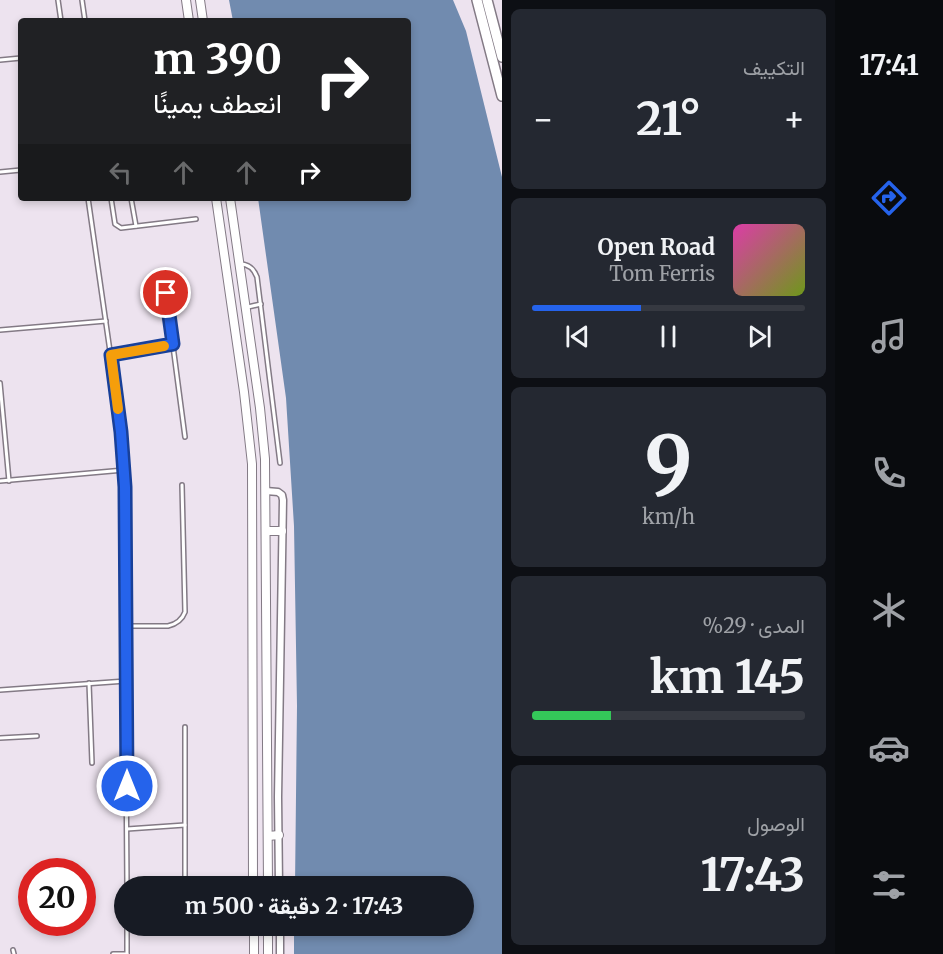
<!DOCTYPE html>
<html lang="ar">
<meta charset="utf-8">
<style>
:root{--surface:#171b24;--page:#242831;--text:#f1f3f6;--muted:#9ea1a6;--line:#363941;--accent:#2563eb}
body{margin:0;font-family:Merriweather,Vazirmatn,serif;background:var(--page);color:var(--text);direction:rtl;height:100vh;display:flex;flex-direction:column;font-size:22px;white-space:nowrap}
*{box-sizing:border-box;margin:0}
p{font-size:20px;color:var(--muted)}
.icon{flex:none;width:33px;height:33px;fill:none;stroke:currentColor;stroke-width:2;stroke-linecap:round;stroke-linejoin:round}
.map{position:relative;flex:1;overflow:hidden;direction:ltr}
.side{display:flex;flex-direction:column;gap:9px;padding:9px;background:#0d0f14;width:333px}
.side>*{flex:none}
.guide{position:absolute;left:18px;top:18px;width:393px;height:183px;border-radius:6px;box-shadow:0 3px 9px #0003;direction:rtl;background:#202124;color:#fff;overflow:hidden}
.speed{position:absolute;left:18px;top:858px;display:flex;gap:12px;font-size:30px;font-weight:700;text-align:center}
.speed>*{display:grid;place-content:center;width:78px;height:78px;border-radius:50%;background:var(--surface);box-shadow:0 3px 9px #0003;line-height:1}
.speed .limit{border:9px solid #d22;background:#fff;color:#111}
.pin{position:absolute;display:grid;place-items:center;width:51px;height:51px;color:#fff;margin:-26px;border:3px solid #fff;border-radius:50%;box-shadow:0 2px 6px #0007}
.me{position:absolute;width:66px;margin:-33px;rotate:0deg;stroke-linejoin:round;filter:drop-shadow(0 0 4px #0008)}
.turn{display:flex;align-items:center;gap:21px;height:126px;padding:0 30px;font-size:27px}
.turn .icon{width:78px;height:78px;stroke-width:2.5}
.turn b{display:block;font-size:42px;line-height:51px}
.lanes{display:flex;align-items:center;height:57px;padding:0 30px;background:#0003;justify-content:center;gap:30px;direction:ltr}
.lanes .off{opacity:.35}
.big{font-size:45px;font-weight:700;line-height:1.1}
.side .card{flex:1;display:flex;flex-direction:column;justify-content:center;gap:9px;min-width:0;padding:0 21px;border-radius:9px;background:var(--page)}
.side .dial{align-items:center;gap:0}
.dial b{font-size:78px;line-height:1}
.song{display:flex;align-items:center;gap:18px}
.cover{width:72px;height:72px;border-radius:9px;background:linear-gradient(135deg,hsl(320 70% 55%),hsl(80 70% 35%))}
.played{height:6px;border-radius:3px;background:linear-gradient(90deg,var(--accent) 40%,var(--line) 40%)}
.keys{display:flex;justify-content:space-around;direction:ltr}
.heat{display:flex;justify-content:space-between;align-items:center;font-size:33px;direction:ltr}
.charge{height:9px;border-radius:4px;background:linear-gradient(90deg,#34c759 29%,var(--line) 0)}
.trip{position:absolute;left:114px;top:876px;width:360px;height:60px;border-radius:30px;background:var(--surface);box-shadow:0 3px 9px #0003;font-weight:700;line-height:60px;text-align:center;direction:rtl}
main{display:flex;flex:1;min-height:0}
.menu{display:flex;flex-direction:column;width:108px;justify-content:space-around;align-items:center;background:#090b0e;color:var(--muted)}
.menu .icon{width:42px;height:42px}
.menu .active{color:var(--accent)}
.menu b{font-size:27px;color:var(--text)}
.map>svg:first-child{display:block}
</style>
<main>
<nav class="menu">
<b>17:41</b>
<svg class="icon active" aria-label="directions" viewBox="0 0 24 24"><path d="M12 3l9 9-9 9-9-9zM9 14v-3h6M13 9l2 2-2 2"/></svg>
<svg class="icon" aria-label="music" viewBox="0 0 24 24"><path d="M9 18V5l10-2v13"/><circle cx="6" cy="18" r="3"/><circle cx="16" cy="16" r="3"/></svg>
<svg class="icon" aria-label="phone" viewBox="0 0 24 24"><path d="M5 4h4l2 5-3 2q2 4 5 5l2-3 5 2v4C11 20 4 13 5 4z"/></svg>
<svg class="icon" aria-label="climate" viewBox="0 0 24 24"><path d="M12 3v18M4 7l16 10M4 17L20 7"/></svg>
<svg class="icon" aria-label="car" viewBox="0 0 24 24"><path d="M5 17H2v-5l4-1 3-4h7l3 4 3 1v5h-3M9 17h6M6 11h13"/><circle cx="7" cy="17" r="2"/><circle cx="17" cy="17" r="2"/></svg>
<svg class="icon" aria-label="filters" viewBox="0 0 24 24"><path d="M4 7h16M4 17h16"/><circle cx="9" cy="7" r="2"/><circle cx="15" cy="17" r="2"/></svg>
</nav>
<section class="side">
<div class="card"><p>التكييف</p>
<div class="heat"><a>−</a><b class="big">21°</b><a>+</a></div>
</div>
<div class="card">
<div class="song"><i class="cover"></i><div><b>Open Road</b><p>Tom Ferris</p></div></div>
<div class="played"></div>
<div class="keys"><svg class="icon" aria-label="previous" viewBox="0 0 24 24"><path d="M18 5L8 12l10 7zM5 5v14"/></svg><svg class="icon" aria-label="pause" viewBox="0 0 24 24"><path d="M8 5v14M16 5v14"/></svg><svg class="icon" aria-label="next" viewBox="0 0 24 24"><path d="M6 5l10 7-10 7zM19 5v14"/></svg></div>
</div>
<div class="card dial"><b>9</b><p>km/h</p></div>
<div class="card"><p>المدى · 29%</p><b class="big">145 km</b><div class="charge"></div></div>
<div class="card"><p>الوصول</p><b class="big">17:43</b></div>
</section>
<div class="map">
<svg width="502" height="954" viewBox="0 0 502 954">
<rect width="100%" height="100%" fill="#ede3ef"/>
<polygon fill="#718baf" points="229,0 453,0 466,31 502,177 502,954 294,954 294,926 464,926 464,886 295,886 297,706 294,526 286,398 258,198 408,198 408,21 233,21"/>
<g fill="none" stroke-linecap="round" stroke-linejoin="round">
<defs>
<g id="service">
<polyline points="58,0 61,21"/>
<polyline points="82,0 85,21"/>
<polyline points="0,60 21,58"/>
<polyline points="0,172 21,170"/>
<polyline points="88,198 119,414 124,470 126,503 125,626 127,886"/>
<polyline points="111,198 115,224 121,228 196,219"/>
<polyline points="131,198 136,226"/>
<path d="M240,264C249,264 254,269 257,277L280,463"/>
<polyline points="166,293 185,437"/>
<polyline points="248,307 261,304"/>
<polyline points="0,330 106,321"/>
<polyline points="111,355 173,344"/>
<polyline points="0,383 9,481"/>
<polyline points="0,481 124,470"/>
<path d="M125,626H168C177,624 182,620 185,612L182,485"/>
<polyline points="89,683 92,763"/>
<polyline points="0,690 126,681"/>
<polyline points="185,727 185,883"/>
<polyline points="0,738 37,736"/>
<polyline points="127,829 185,825"/>
<polyline points="127,926 127,954"/>
<polyline points="13,950 14,954"/>
<polyline points="113,954 127,954"/>
</g>
<g id="minor">
<polyline points="266,491 278,492 282,495 283,500 278,797 279,886"/>
<polyline points="280,926 280,954"/>
</g>
<g id="tertiary">
<polyline points="186,0 189,21"/>
<polyline points="200,0 203,21"/>
<polyline points="216,198 244,392 252,464 253,886"/>
<polyline points="230,198 260,408 265,459 268,886"/>
<polyline points="266,531 282,531"/>
<polyline points="268,836 279,835"/>
<polyline points="254,926 254,954"/>
<polyline points="268,954 268,926"/>
</g>
<g id="secondary">
<polyline points="477,0 502,96"/>
<polyline points="487,0 502,57"/>
</g>
</defs>
<use href="#service" stroke="#837a85" stroke-width="6"/>
<use href="#minor" stroke="#837a85" stroke-width="9"/>
<use href="#tertiary" stroke="#837a85" stroke-width="10"/>
<use href="#secondary" stroke="#837a85" stroke-width="12"/>
<use href="#service" stroke="#fff" stroke-width="3"/>
<use href="#minor" stroke="#fff" stroke-width="6"/>
<use href="#tertiary" stroke="#fff" stroke-width="8"/>
<use href="#secondary" stroke="#fff" stroke-width="9"/>
</g>
<g fill="none" stroke-linecap="round" stroke-linejoin="round">
<defs>
<polyline id="route" points="127,786 125,487 121,432 111,355 173,344 166,293"/>
</defs>
<use href="#route" stroke="#184099" stroke-width="15"/>
<use href="#route" stroke="#2563eb" stroke-width="10"/>
<polyline stroke="#f59e0b" stroke-width="10" points="118,409 111,355 164,346"/>
</g>
</svg>
<div class="speed"><div class="limit">20</div></div>
<div class="pin" style="left:166px;top:293px;background:#d93025"><svg class="icon" aria-label="arrive" viewBox="0 0 24 24"><path d="M6 21V4h12l-3 4 3 4H6"/></svg></div>
<svg class="me" style="left:127px;top:786px" viewBox="-20 -20 40 40"><circle r="17" fill="#2563eb" stroke="#fff" stroke-width="3"/><path d="M0-11L8 9 0 5-8 9z" fill="#fff"/></svg>
<div class="trip">17:43 · 2 دقيقة · 500 m</div>
<div class="guide">
<div class="turn"><svg class="icon" aria-label="right" viewBox="0 0 24 24"><path d="M7 20v-9h11M14 6l5 5-5 5"/></svg><div><b>390 m</b>انعطف يمينًا</div></div>
<div class="lanes"><svg class="icon off" aria-label="left" viewBox="0 0 24 24"><path d="M17 20v-9H6M10 6l-5 5 5 5"/></svg><svg class="icon off" aria-label="ahead" viewBox="0 0 24 24"><path d="M12 20V5M6 11l6-6 6 6"/></svg><svg class="icon off" aria-label="ahead" viewBox="0 0 24 24"><path d="M12 20V5M6 11l6-6 6 6"/></svg><svg class="icon" aria-label="right" viewBox="0 0 24 24"><path d="M7 20v-9h11M14 6l5 5-5 5"/></svg></div>
</div>
</div>
</main>
